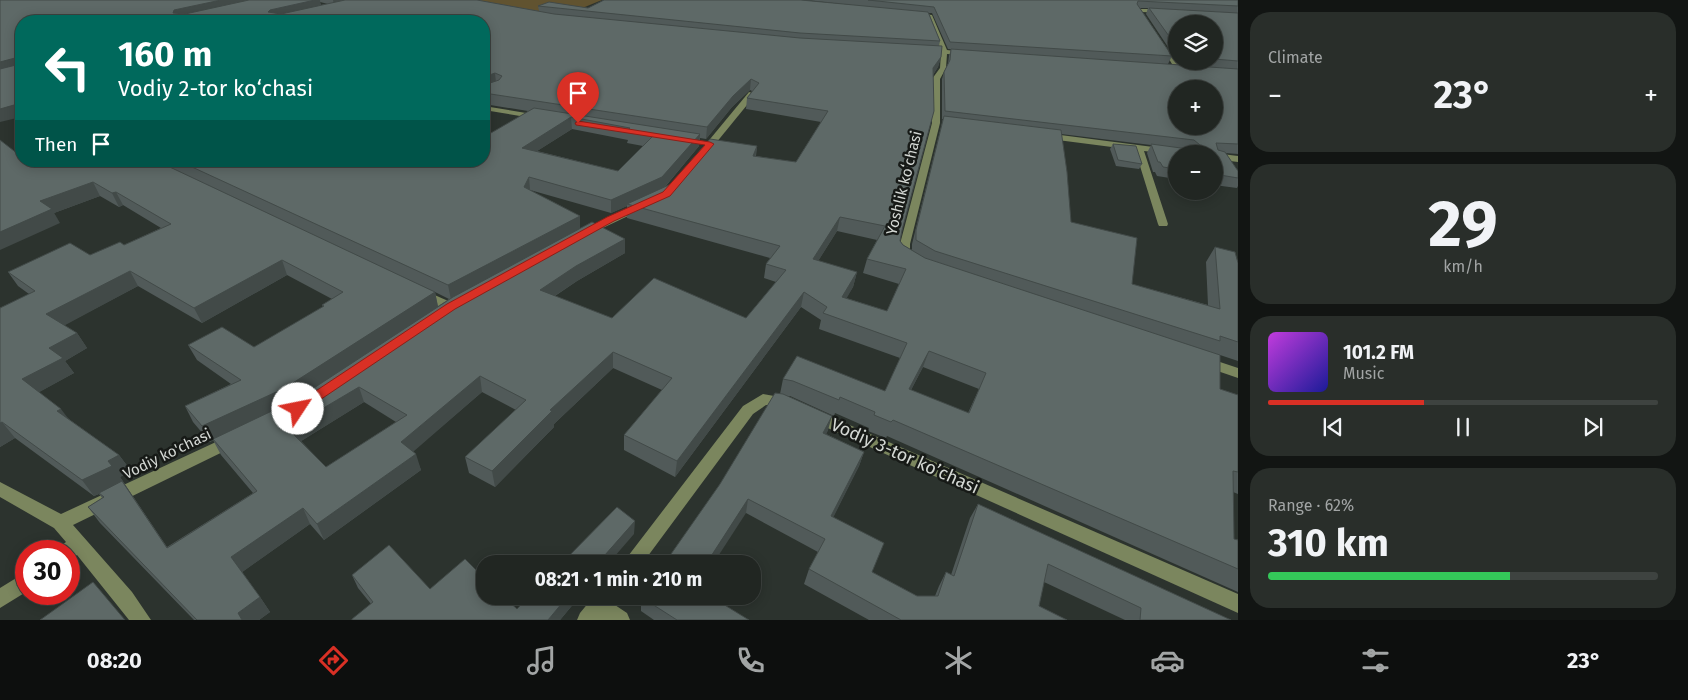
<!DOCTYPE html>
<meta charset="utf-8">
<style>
:root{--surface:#212622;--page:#292e2a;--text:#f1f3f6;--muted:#a2a5a5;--line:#3e4340;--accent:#d93025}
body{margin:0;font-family:"Fira Sans",sans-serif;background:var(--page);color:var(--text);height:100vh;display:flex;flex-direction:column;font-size:19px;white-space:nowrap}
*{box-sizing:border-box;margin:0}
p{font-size:16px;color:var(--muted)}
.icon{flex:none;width:28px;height:28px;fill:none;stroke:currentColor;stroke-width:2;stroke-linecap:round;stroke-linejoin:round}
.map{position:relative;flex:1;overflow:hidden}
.sheet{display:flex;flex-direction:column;gap:12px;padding:12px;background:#121513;width:450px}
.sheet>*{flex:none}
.banner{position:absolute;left:15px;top:15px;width:475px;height:152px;border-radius:20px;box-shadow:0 2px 12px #0003,0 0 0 1px var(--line);background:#00695c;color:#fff;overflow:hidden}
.fabs{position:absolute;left:1168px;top:15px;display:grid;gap:10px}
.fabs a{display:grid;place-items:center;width:55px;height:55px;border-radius:50%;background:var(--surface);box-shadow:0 2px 12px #0003,0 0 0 1px var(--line);font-size:25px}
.speed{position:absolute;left:15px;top:540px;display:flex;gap:10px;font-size:25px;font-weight:700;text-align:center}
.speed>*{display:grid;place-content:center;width:65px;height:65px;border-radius:50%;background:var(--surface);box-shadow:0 2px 12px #0003,0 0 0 1px var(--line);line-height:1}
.speed .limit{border:8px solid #d22;background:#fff;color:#111}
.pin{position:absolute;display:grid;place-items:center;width:42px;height:42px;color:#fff;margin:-51px -21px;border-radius:50% 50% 50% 0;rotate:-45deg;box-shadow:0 0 5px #0007}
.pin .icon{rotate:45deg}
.me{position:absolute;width:55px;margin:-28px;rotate:56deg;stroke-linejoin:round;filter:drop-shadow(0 0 4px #0008)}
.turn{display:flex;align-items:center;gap:18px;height:105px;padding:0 20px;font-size:22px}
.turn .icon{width:65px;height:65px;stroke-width:2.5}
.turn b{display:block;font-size:35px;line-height:42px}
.then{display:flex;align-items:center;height:48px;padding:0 20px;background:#0003;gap:10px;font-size:19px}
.big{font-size:38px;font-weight:700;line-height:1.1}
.sheet .card{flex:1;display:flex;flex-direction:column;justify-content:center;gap:8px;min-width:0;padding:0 18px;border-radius:20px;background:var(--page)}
.sheet .dial{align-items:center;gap:0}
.dial b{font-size:65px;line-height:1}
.song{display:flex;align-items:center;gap:15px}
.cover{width:60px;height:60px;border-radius:8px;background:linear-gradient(135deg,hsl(290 70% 55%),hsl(240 70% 35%))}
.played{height:5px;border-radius:2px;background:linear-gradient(90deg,var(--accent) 40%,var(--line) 40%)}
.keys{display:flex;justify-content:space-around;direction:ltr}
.heat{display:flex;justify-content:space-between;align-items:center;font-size:28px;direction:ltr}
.charge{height:8px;border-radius:4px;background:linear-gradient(90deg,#34c759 62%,var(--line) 0)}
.trip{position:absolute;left:476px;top:555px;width:285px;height:50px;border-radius:20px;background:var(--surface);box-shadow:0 2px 12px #0003,0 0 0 1px var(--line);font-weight:700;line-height:50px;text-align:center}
.tabs{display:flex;height:80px;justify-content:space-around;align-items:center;background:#0d0f0e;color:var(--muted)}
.tabs .icon{width:35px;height:35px}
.tabs .current{color:var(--accent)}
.tabs b{font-size:22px;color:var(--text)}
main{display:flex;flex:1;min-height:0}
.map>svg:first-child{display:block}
</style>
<main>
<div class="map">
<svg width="1238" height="620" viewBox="0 0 1238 620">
<rect width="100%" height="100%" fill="#2c332e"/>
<polygon fill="#615330" points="454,0 602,0 575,11 532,14"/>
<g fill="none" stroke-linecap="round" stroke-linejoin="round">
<g fill="#7b865e" fill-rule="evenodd">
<polygon points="1136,9 1165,9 1168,11 1165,13 1142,12 1148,21 1145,23"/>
<polygon points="913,13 932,15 947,50 969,53 966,55 947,54 946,68 940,79 940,123 910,244 910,254 916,259 910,262 898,256 900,244 932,123 932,79 940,68 941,53 923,50 926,48 940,49 928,17 913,15"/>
<polygon points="1160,44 1164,44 1180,68 1179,69 1175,69"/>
<polygon points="749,92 756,94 707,154 701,154 701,150"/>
<polygon points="484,106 538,115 542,117 538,119 484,110"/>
<polygon points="1045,133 1192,152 1193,154 1176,155 1144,151 1168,224 1167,226 1159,226 1158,224 1135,150 1042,138 1042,134"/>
<polygon points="1214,153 1238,156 1238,162 1214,159 1212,154"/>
<polygon points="643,202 647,203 647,207 588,235 580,235 579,233"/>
<polygon points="421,289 455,304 457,307 451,311 447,310 417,296 415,293"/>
<polygon points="1205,357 1238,368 1238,378 1200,365 1198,362 1200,359"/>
<polygon points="763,394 791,399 793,403 791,407 786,408 766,405 753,414 642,564 622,564 743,406"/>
<polygon points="815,410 1238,594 1238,613 810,420 807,416 810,412"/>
<polygon points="231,435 237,437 239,441 237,445 73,525 132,592 151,620 129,620 77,555 69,559 69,551 59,551 62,545 66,542 54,528 0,497 0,482 61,514"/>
<polygon points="26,572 26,592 0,608 0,588"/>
<polygon points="594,596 616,596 612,603 627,613 630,620 577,620 580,613"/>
</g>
</g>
<g fill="#515a59" fill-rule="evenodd">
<path d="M0,0H477L539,11L538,6L588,8L852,5L806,0H1238V154L1225,153L1238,171V186L1237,188L1214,185V154H1176V179L1157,176L1155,172H1153L1147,153L1151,145L1061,134L1071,222L1132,284L1208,305L1206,262L1215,247L1238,263V361L1220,355V389L1238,395V494L1233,492L1234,539L1238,540V592L887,436L886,438L868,431L869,428L835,413L834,416L790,396H786L828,430L826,434L864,452L859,466L833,517L872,572L917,596H935L939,586L946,572L951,575L970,518L978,504L1231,620H1125L1044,582L1039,606L1067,620H869L804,584L809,569L818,552L746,513L720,484L780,394L783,379L885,391L900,358L819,329L821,320L801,307L675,477L624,450V435L662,390L613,368L554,424V427L495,487L469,473L465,457L516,410L482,392L413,451L421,470L324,540L310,524L242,572L260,597L270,612L259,620H194L100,523L88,507L102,498L99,494L94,496L15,438L0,447V308L29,294L18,286L8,272L90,255L124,245L161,228L123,205L119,207L100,196L54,213L60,223L21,161H484L528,111L484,104V21H21V117ZM320,2L328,4L321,5ZM1140,8H1148L1146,14L1176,59V24H1214V61H1178L1180,64L1208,67L1168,64L1172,56ZM929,13H932L948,49H951L949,56L948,64L944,72L942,79V119H943L912,244V250L903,245L900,241L933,75L938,67L941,57L939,46L940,41ZM750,90L752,91L747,98L746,109L821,122L796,162L756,156L757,146L665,187L699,146L700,138L706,139L732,107ZM572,129L628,140L627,143L643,146L618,171L537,151ZM530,190L611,213L627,206V218L770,258L766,264L764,278L776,282L746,318H612L555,296L577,281L625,253V239L580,228V216ZM837,231L877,240L867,259L863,273L899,284L887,311L846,298L853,287L857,272L818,261ZM287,275L332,299L322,305L323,307L254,347L188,345L197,360L231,384L185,406L193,422L210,442L213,440L221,455L253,493L167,547L120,477L131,471L119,455L70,420L39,392L74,373L65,361L87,348L77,333L64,325L138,286L202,323ZM435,292L449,299L438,306ZM923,367L979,389L968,413L911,390ZM364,402L396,422L326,467L301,441Z"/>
<polygon points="1113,144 1142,164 1139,169 1116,166 1110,149"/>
<polygon points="352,575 430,589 517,609 529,596 580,596 560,620 371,604 358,588"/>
<polygon points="641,597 749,620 654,620 641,611"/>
</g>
<g fill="#424a48">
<polygon points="221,0 262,0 178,19 173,13 174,10"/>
<polygon points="315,0 320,0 321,8 271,21 268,12 270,10"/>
<polygon points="333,0 370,0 334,5"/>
<polygon points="941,57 938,67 930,79 933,68"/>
<polygon points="15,58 21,68 0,73 0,62"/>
<polygon points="495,73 496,83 484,88 484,77"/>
<polygon points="751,79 750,90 732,107 706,139 707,127 733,96"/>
<polygon points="21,103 21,117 0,122 0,109"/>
<polygon points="571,117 572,129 523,160 522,148"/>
<polygon points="700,134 699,146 662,190 627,204 627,206 611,213 611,200"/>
<polygon points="757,146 755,159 753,156"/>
<polygon points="529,177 530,190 524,187"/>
<polygon points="93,182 100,196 54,213 60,223 0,250 0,232 40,201"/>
<polygon points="116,192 123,205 119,207 112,193"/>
<polygon points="580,216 580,229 451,300 448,285"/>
<polygon points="840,217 837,231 810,274 813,259"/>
<polygon points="625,239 625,253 577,281 541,305 540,290 576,266"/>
<polygon points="282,260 287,275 202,323 194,308"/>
<polygon points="130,271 138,286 56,330 46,314"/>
<polygon points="857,272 853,287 839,312 842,297"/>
<polygon points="435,292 438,307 292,403 210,442 202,426"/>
<polygon points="804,292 801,307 675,477 677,461"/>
<polygon points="77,333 87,348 65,361 74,373 34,395 22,379 49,348"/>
<polygon points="929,351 923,367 903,405 909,389"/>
<polygon points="613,352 613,368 554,424 554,427 495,487 492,471 550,410"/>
<polygon points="480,376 482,392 406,458 401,442"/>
<polygon points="359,387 364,402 295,445 288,429"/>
<polygon points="61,409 73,425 57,411"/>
<polygon points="832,416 828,430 820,448 823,433"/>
<polygon points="2,422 15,438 0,447 0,423"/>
<polygon points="864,452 859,466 827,530 831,516"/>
<polygon points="416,454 421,470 324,540 317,524"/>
<polygon points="119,455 131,471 120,477 178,564 123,483 94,496 82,480 108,461"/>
<polygon points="748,499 746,513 713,564 706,564"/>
<polygon points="303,508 310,524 241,573 231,557"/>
<polygon points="635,521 634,534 608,564 597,564"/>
<polygon points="568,596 580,596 560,620 548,620"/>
<polygon points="260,597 270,612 259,620 242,620 238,613"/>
</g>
<g fill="#5e6967" stroke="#424a48" fill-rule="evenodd">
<path d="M0,0H221L174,10L173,13L185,14L249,0H315L270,10L268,12L281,14L345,0H477L554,14L800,38L942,46L941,57L933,68L934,111L902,230L900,241L903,245L925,258L1220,355V389L1238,395V472L1233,471L1234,539L1238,540V569L893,420L891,422L874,415L875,412L840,397L839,400L793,381L783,379L797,356L885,391L907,343L823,313L827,307L804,292L677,461L624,435L672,378L613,352L550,410L552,411L492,471L465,457L526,400L480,376L401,442L416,454L317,524L303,508L231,557L260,597L238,613L242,620H197L88,507L104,497L99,493L122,481L167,548L257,491L213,439L297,399L453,297L592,222L625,239L576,266L540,290L612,318L654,278L746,318L786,270L766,264L780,246L627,204L671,184L710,139L757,146L753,156L796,162L828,111L747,98L759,83L751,79L733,96L707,127L484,93V85L499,80L502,76L495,73L484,77V21H21V103L0,109V69L16,65L17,60L15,58L0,62ZM840,217L885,226L867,259L906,269L887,311L842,297L857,272L813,259ZM929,351L986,373L969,413L909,389ZM359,387L407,415L326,467L288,429Z"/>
<polygon points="604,0 801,0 928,12 940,41 800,33 538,6 549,2 588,8"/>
<polygon points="868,0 1238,0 1238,6 1138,1 1137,4 1172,56 950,42 934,7"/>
<polygon points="1149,8 1238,13 1238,61 1214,59 1214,24 1176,24 1176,46"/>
<path d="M951,49L1238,69V144L1216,143L1218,150L1225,152L1238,171V178L1214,174V154H1176V169L1163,167L1160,162H1158L1151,144L1181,148L1198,147L1200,145L1194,140L945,111L944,72L950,60ZM1176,89H1214V126H1176Z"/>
<path d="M534,108L700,134L662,177L611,200L529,177L524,187L580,216L448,285L179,161H484V137ZM571,117L630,128L628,130L653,136L618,171L522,148Z"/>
<polygon points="944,116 1061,130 1067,172 1071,222 1137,238 1132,284 1220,309 1215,247 1235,252 1238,263 1238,342 1220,336 1220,341 935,251 916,240 916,230"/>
<polygon points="0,140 18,154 21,153 21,161 157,161 435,292 285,388 202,426 185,406 241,380 188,345 222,327 254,347 324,306 322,305 343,292 282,260 194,308 130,271 46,314 77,333 49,348 63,358 22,379 61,409 57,411 119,455 108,461 112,466 82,480 2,422 0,423 0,308 35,291 8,272 70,243 90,255 120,242 124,245 171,224 116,192 112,193 93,182 40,201 52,209 0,232"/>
<polygon points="1113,144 1136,146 1142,164 1118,160"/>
<polygon points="775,393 783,394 832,416 823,433 864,452 831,516 884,543 872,572 917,596 938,596 946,572 954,576 978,504 1231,620 1140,620 1141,608 1048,564 1039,606 1067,620 901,620 809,569 825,539 748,499 706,564 664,564 720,484"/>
<polygon points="617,507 635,521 597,564 561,564"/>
<polygon points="389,545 430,589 465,559 485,579 485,596 503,596 517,609 529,596 568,596 548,620 352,620 352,619 373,602 352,575"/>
<polygon points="93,582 125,620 40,620"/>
<polygon points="641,596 710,596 749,620 677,620 641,597"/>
</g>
<polygon fill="#d93025" stroke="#8d1f18" points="578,121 710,142 714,144 670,196 614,221 455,309 302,412 293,412 291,409 293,406 447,304 607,217 663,192 705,145 576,125 575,123"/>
<g text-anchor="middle" stroke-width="5" stroke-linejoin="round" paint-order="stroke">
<g font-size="15" fill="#d4d8d4" stroke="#171a17">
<text transform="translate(904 183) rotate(-76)" y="5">Yoshlik koʻchasi</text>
<text transform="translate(167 454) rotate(-26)" y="5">Vodiy ko'chasi</text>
</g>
<g font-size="18" fill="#d4d8d4" stroke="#171a17">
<text transform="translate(905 456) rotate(24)" y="6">Vodiy 3-tor koʼchasi</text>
</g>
</g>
</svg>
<div class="fabs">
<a><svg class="icon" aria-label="layers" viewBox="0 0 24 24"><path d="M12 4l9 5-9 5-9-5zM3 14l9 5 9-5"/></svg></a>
<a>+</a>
<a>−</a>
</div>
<div class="speed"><div class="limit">30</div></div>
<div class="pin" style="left:578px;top:123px;background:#d93025"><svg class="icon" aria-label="arrive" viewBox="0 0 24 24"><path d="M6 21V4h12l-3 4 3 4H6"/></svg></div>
<svg class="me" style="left:298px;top:409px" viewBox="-20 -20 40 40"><circle r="19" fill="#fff"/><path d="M0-13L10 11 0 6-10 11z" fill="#d93025"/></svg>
<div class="trip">08:21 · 1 min · 210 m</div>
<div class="banner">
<div class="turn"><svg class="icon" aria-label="left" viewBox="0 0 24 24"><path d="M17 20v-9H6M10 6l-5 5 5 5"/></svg><div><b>160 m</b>Vodiy 2-tor ko‘chasi</div></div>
<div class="then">Then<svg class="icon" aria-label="arrive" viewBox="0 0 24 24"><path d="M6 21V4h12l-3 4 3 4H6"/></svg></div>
</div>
</div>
<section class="sheet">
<div class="card"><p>Climate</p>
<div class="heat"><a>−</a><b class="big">23°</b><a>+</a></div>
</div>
<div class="card dial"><b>29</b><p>km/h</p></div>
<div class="card">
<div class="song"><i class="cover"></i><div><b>101.2 FM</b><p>Music</p></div></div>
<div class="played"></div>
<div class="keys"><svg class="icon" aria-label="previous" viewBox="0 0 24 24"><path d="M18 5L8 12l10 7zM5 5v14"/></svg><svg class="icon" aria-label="pause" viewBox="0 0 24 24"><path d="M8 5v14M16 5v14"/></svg><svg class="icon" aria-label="next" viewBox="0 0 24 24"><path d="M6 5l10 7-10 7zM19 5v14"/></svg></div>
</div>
<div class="card"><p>Range · 62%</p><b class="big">310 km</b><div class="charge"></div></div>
</section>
</main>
<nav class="tabs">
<b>08:20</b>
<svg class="icon current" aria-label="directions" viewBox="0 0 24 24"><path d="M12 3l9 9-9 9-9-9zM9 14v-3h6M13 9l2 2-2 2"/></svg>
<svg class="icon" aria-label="music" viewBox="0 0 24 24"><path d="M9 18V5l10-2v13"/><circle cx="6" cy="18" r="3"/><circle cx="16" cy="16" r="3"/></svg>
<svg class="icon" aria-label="phone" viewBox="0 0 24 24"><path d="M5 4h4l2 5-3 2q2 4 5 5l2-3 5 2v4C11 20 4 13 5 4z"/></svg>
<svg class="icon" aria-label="climate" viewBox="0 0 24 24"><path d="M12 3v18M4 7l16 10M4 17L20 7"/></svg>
<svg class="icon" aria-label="car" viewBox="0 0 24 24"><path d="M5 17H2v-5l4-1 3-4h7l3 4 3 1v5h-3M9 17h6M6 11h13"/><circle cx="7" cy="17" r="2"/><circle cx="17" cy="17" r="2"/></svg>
<svg class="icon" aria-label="filters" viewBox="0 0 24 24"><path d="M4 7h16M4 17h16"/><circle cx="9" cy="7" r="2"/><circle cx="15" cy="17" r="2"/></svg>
<b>23°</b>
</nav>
